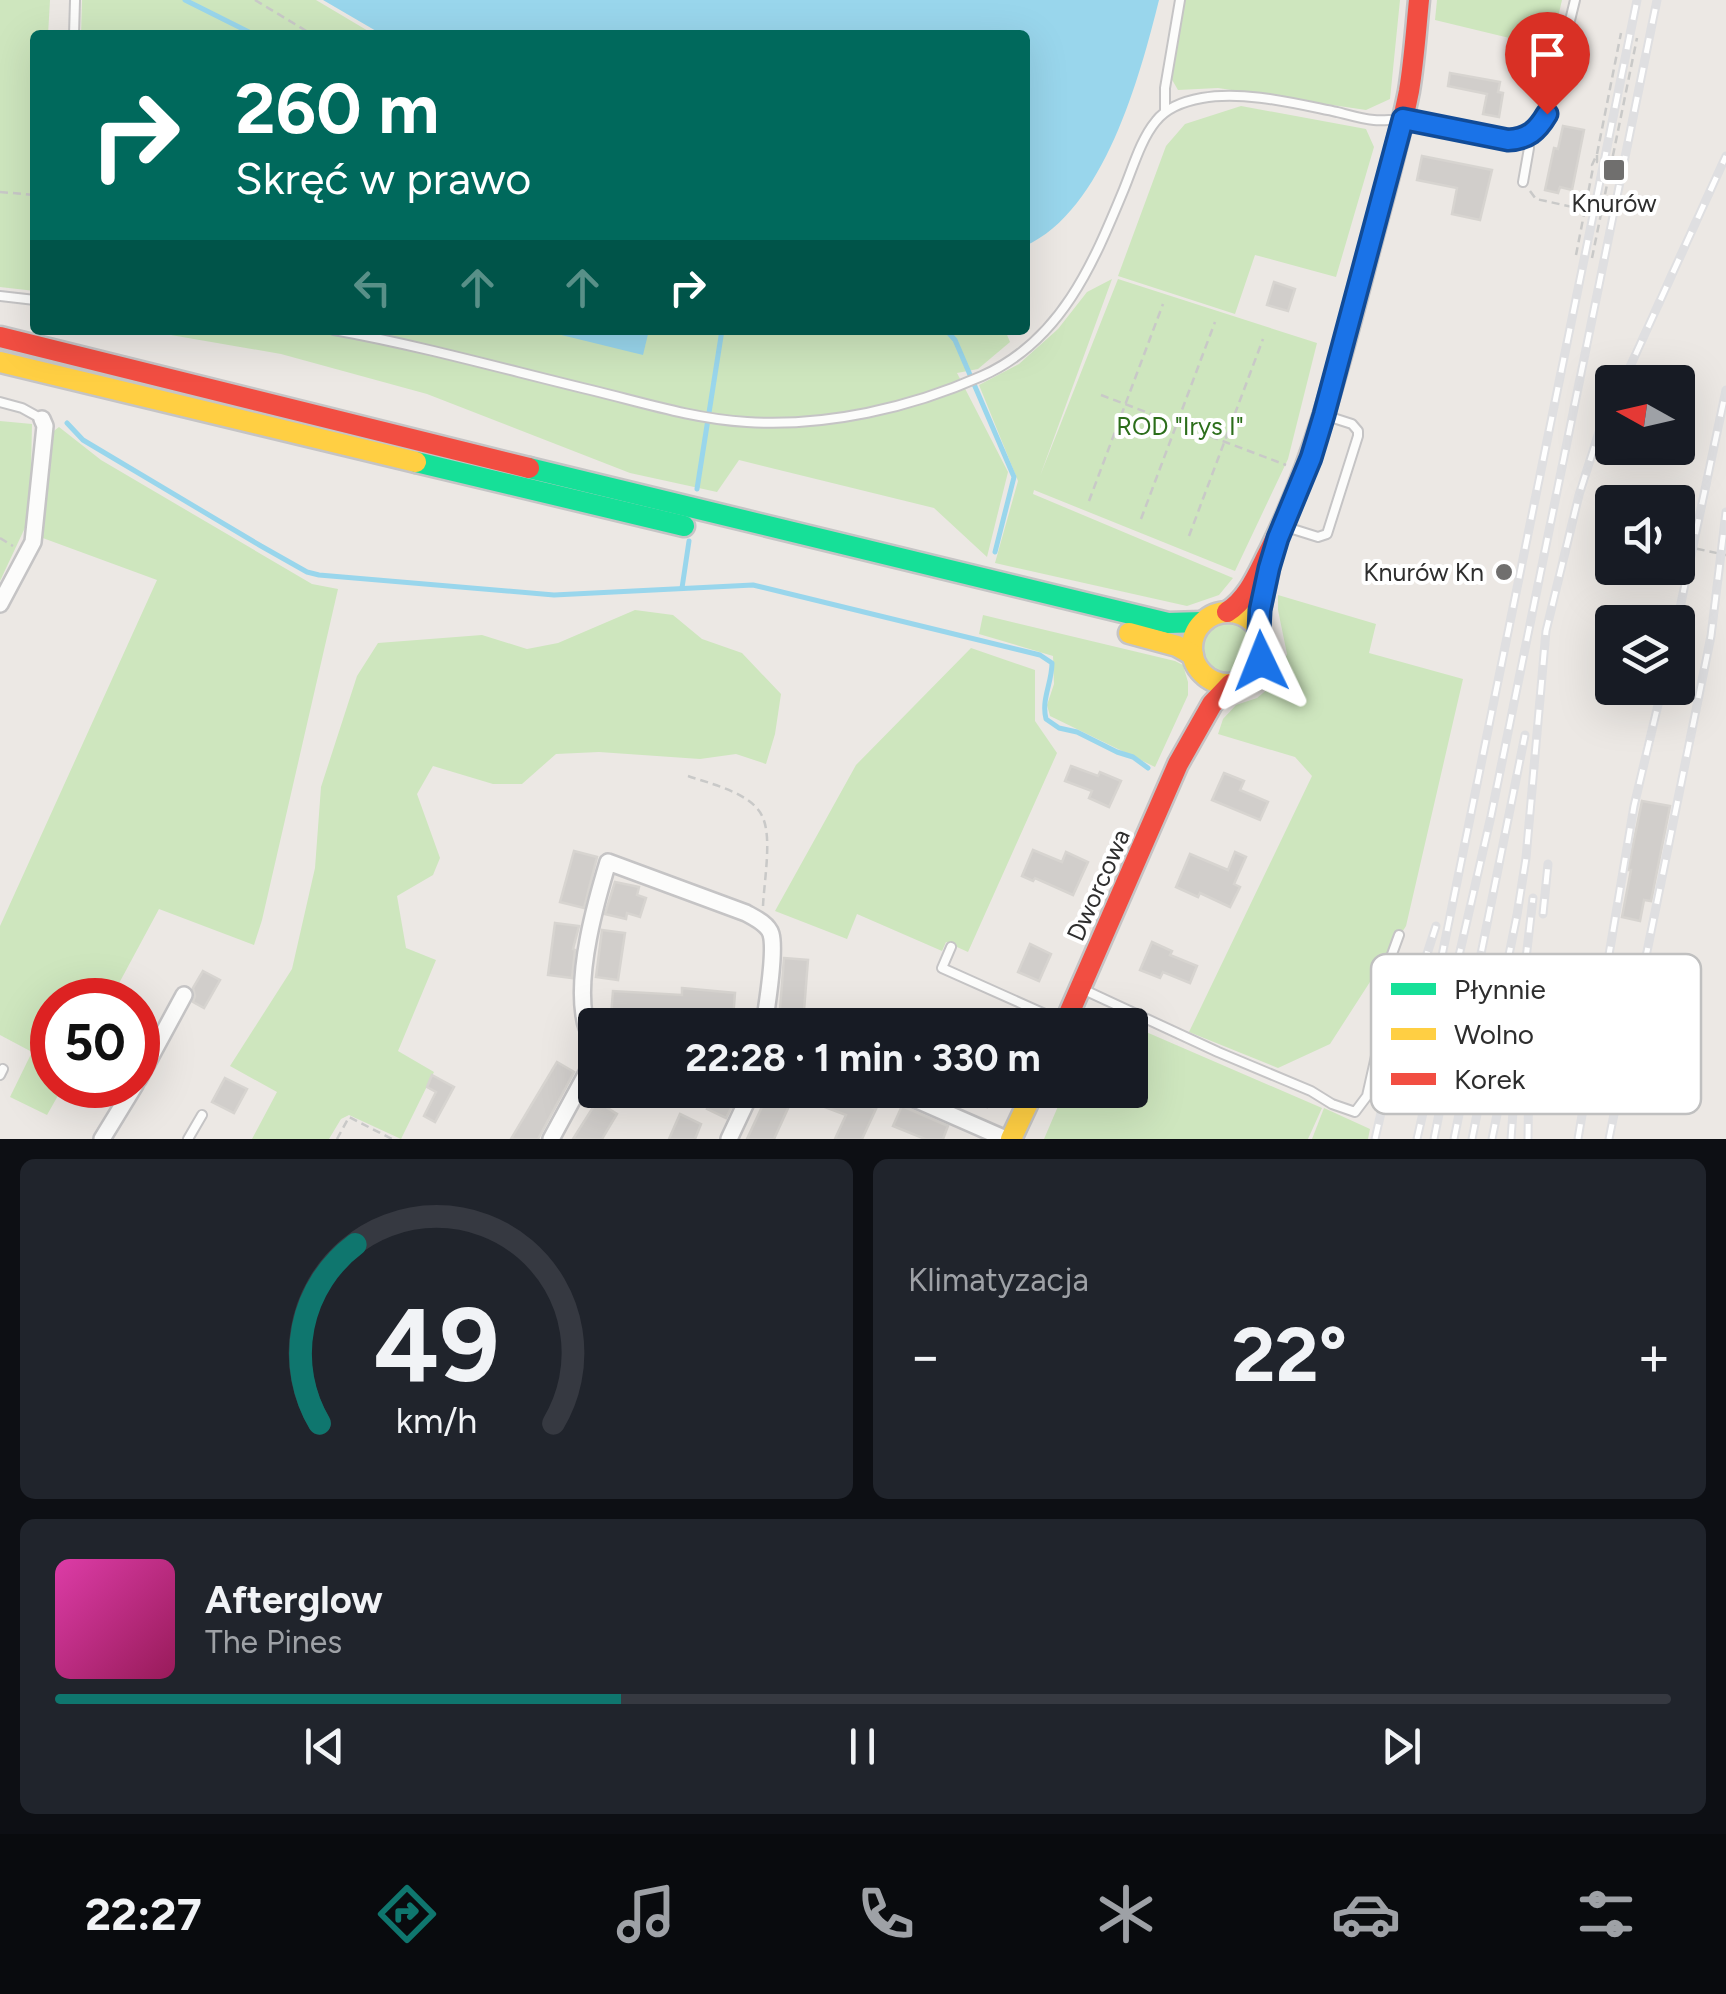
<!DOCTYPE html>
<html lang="pl">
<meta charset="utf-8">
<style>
:root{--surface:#171b24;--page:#20242c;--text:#f1f3f6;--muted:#9ea1a6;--line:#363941;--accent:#0f766e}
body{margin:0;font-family:Figtree,sans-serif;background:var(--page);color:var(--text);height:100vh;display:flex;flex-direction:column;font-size:38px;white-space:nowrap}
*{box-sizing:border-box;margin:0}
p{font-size:32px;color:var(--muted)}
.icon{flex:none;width:55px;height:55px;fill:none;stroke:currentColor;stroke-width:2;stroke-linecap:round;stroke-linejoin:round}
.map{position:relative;height:1139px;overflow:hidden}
.drawer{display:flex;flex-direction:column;gap:20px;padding:20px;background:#0d0f14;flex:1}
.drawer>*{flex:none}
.banner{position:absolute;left:30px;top:30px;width:1000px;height:305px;border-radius:10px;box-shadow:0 10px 40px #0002;background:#00695c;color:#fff;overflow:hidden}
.needle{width:65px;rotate:278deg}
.tools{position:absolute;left:1595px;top:365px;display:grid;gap:20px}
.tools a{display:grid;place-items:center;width:100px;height:100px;border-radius:10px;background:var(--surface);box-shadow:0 10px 40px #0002;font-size:50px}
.speed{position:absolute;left:30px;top:978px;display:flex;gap:20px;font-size:50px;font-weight:700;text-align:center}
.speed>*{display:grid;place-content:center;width:130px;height:130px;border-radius:50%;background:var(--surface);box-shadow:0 10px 40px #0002;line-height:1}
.speed .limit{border:15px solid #d22;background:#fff;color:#111}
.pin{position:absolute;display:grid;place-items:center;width:85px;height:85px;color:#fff;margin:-102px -42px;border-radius:50% 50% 50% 0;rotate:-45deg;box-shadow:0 0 10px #0007}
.pin .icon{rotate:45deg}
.me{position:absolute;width:110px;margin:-55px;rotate:358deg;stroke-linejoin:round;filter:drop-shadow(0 0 8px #0008)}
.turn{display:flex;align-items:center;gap:35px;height:210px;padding:0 40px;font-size:45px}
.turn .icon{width:130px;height:130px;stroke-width:2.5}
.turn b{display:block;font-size:70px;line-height:85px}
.lanes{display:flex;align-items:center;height:95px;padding:0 40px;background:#0003;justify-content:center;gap:50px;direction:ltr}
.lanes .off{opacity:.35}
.big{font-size:75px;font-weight:700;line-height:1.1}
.drawer .widget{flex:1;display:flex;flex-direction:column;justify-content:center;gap:15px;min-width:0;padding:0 35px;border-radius:15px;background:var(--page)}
.drawer .dial{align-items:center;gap:0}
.dial svg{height:260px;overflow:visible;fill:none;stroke:var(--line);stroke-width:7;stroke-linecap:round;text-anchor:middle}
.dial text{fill:var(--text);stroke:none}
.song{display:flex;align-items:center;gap:30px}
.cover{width:120px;height:120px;border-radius:15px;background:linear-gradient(135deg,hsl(320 70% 55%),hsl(330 70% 35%))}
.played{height:10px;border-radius:5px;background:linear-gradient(90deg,var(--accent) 35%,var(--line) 35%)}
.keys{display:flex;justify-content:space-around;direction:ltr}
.heat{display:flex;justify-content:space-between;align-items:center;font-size:55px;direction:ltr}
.drawer .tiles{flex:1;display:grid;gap:20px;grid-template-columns:1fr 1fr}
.widget:last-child{grid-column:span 2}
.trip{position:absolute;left:578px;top:1008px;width:570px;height:100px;border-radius:10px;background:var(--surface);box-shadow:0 10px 40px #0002;font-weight:700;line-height:100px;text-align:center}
.dock{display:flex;height:160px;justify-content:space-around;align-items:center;background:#090b0e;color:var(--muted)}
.dock .icon{width:70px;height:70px}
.dock .selected{color:var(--accent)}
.dock b{font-size:45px;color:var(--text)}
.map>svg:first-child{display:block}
</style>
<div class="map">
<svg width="1726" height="1139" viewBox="0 0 1726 1139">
<rect width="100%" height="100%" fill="#ece8e4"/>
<g fill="#cee6be">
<polygon points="0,0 50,0 48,35 35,35 35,291 0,287"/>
<polygon points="82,0 316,0 375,35 81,35"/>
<polygon points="1183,0 1400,0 1390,99 1366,110 1218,88 1178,90 1171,78"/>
<polygon points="1437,0 1562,0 1551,48 1435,20"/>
<polygon points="1241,106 1366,129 1374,147 1336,277 1255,255 1235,314 1118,276 1166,146 1185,124"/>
<polygon points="1112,279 1040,476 1118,279 1317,343 1288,459 1235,571 1034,490 1033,494 1233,578 1219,595 1187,606 995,563 1018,481 979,385 1019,364 1058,329 1087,292"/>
<polygon points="142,330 1005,330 1010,342 978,369 957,373 1008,472 987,557 934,508 739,460 717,492 630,473 427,394 281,354"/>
<polygon points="0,421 32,424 30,517 0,581"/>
<polygon points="59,427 101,460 312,584 338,589 262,920 254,945 159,909 110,1000 52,1000 52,1085 64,1085 47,1115 10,1097 32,1052 0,1035 0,926 157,580 40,537 50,434"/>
<polygon points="1278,595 1376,624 1369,653 1463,679 1406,926 1330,1044 1278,1068 1189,1032 1312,776 1295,757 1218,734 1223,719 1236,705 1257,698 1275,683 1287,654 1278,610"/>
<polygon points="635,610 673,615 702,639 742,653 781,694 775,734 766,764 736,754 700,759 599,752 556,754 522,784 493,784 433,766 417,794 440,858 433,875 397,896 406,948 436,960 398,1051 434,1072 401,1139 349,1115 341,1119 329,1139 252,1139 277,1092 230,1066 292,969 315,868 321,787 357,676 378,643 482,635 527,649 558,643"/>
<polygon points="983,615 1175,661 1183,665 1188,682 1188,695 1155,767 1050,716 1047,705 1054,684 1053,656 979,634"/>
<circle cx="1230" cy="648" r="26"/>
<polygon points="971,648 1035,670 1035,721 1057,753 968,952 946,942 942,951 857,914 847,939 775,911 856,765"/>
<polygon points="1130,1025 1322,1108 1308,1139 1044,1139 1065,1090 1130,1090"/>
<polygon points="1324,1108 1370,1129 1368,1139 1312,1139"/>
</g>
<g fill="#99d6ec">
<path d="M323,0H1159C1140,76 1104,211 1025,246V35H383Z"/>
<polygon points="541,330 649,330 643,355"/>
</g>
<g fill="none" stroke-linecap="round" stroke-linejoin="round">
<g stroke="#99d6ec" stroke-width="5">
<polyline points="185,0 255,35"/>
<polyline points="946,330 955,340 1014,477 995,552"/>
<path d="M67,423L83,440L261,546L307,572L319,575L554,595L753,585L1040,655L1052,663C1052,683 1041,699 1046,719L1059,728L1077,732L1117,752L1133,757L1148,768"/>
<polyline points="697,489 722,330"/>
<polyline points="682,588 689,541"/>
</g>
</g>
<g fill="#d1cecb" stroke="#d7d4d0" stroke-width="2.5">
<polygon points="1450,73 1500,82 1498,92 1503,93 1499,117 1483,114 1487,94 1448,86"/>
<polygon points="1563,126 1584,130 1572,190 1560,187 1558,193 1545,190 1554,148 1558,149"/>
<polygon points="1422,156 1492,170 1480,220 1452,214 1457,188 1417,180"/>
<polygon points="1274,282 1295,289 1288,311 1267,305"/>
<polygon points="1071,766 1098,776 1100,772 1121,781 1109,807 1089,798 1092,791 1065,781"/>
<polygon points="1224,773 1244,781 1240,790 1268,802 1260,820 1212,800"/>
<polygon points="1642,801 1670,806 1651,901 1644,900 1640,921 1622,917 1631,870 1628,870"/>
<polygon points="1033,850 1062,862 1066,852 1088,862 1073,895 1035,878 1033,881 1022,876"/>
<polygon points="574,851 597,857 584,908 560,902"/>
<polygon points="1235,852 1246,857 1234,884 1240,887 1230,907 1200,893 1198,897 1176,887 1190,854 1228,870"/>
<polygon points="615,882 639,887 637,895 646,898 640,917 627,913 626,919 605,914"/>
<polygon points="555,923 579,926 573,949 575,950 572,978 548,975"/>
<polygon points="602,930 625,933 618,980 596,977"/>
<polygon points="1152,942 1172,951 1170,955 1197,966 1190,983 1163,972 1160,978 1140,970"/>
<polygon points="1030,944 1051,954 1039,981 1018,972"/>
<polygon points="784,958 808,960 804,1011 780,1009"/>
<polygon points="203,971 220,980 204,1008 193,1002 195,996 193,988"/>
<polygon points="682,988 735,993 733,1019 665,1012 664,1019 611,1016 613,991 682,995"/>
<polygon points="557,1062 574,1072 538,1139 511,1139"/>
<polygon points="432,1075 454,1087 435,1122 424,1116 436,1092 427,1087"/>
<polygon points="225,1078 247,1089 234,1113 212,1102"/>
<polygon points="604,1090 620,1090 606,1107 617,1114 602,1139 573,1139"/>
<polygon points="716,1090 740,1090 726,1118 707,1109"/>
<polygon points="780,1090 846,1090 844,1095 876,1109 862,1139 835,1139 846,1115"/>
<polygon points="922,1090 995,1090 987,1107 952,1090 948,1101"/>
<polygon points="767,1096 789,1106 774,1139 747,1139"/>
<polygon points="902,1106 948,1126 943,1139 925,1139 893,1126"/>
<polygon points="680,1114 701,1124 695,1139 669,1139"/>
</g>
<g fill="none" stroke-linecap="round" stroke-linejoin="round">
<defs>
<g id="lane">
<polyline points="74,35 75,0"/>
<polyline points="1165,111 1165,88 1180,0"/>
<polyline points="1523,182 1529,148 1525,138"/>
<polyline points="0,296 35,300"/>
<path d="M334,330C423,346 511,371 599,392C647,404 696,419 747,422C826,427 910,408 982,376C1061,341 1093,264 1124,189C1133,167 1141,139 1156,121C1167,107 1185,101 1202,98C1243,90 1297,104 1337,112C1349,115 1362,119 1374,120C1384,121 1394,119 1404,120C1439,123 1474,134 1508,140C1528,139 1537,131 1547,114L1575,0"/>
<polyline points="0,402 22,408 42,419"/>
<polyline points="1283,526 1318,537 1327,534 1358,436 1358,431 1352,424 1327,416"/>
<polyline points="951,947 942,968 1065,1023"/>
<polyline points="1080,988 1218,1052 1311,1091 1332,1104 1355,1112 1367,1096 1390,994 1384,976 1399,935"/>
<polyline points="0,1075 3,1069"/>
<polyline points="188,1139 202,1115"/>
</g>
<g id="street">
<polyline points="0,604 33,542 45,426 42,419"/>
<path d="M595,1044C590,1035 585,1026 584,1015C577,970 595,905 608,862L746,913C755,918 768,924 771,934C776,951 767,1006 764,1025"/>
<polyline points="138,1080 184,995"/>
<polyline points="894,1090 1006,1139"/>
<polyline points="102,1139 135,1085"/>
<polyline points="551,1139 595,1058"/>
<polyline points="729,1139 752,1090"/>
</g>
<g id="fast">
<polyline points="416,462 684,526"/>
<polyline points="529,468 1168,623 1202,622"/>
</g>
<g id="slow">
<polyline points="0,362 416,462"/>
<circle cx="1228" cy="648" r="36"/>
<polyline points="1259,631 1260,610 1269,569"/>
<polyline points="1129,633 1177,646 1193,655"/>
<polyline points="1011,1139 1034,1090"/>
</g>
<g id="jam">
<polyline points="0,337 529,468"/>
<path d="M1227,612C1249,598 1258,573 1270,550C1319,452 1344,345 1372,239C1385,190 1399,141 1409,91C1414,61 1416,30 1419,0"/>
<polyline points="1064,1025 1178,764 1212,704 1231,684"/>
</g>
</defs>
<use href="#lane" stroke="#c5c4c5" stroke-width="12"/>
<use href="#street" stroke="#c5c4c5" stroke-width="20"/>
<use href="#fast" stroke="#c5c4c5" stroke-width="25"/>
<use href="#slow" stroke="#c5c4c5" stroke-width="25"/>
<use href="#jam" stroke="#c5c4c5" stroke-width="25"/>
<g stroke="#c9c9c8" stroke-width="2.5" stroke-dasharray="8 5" stroke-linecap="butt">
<polyline points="255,0 313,35"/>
<polyline points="1597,155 1597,162 1612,163"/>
<polyline points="1530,191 1536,199 1582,209"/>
<polyline points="0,192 35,195"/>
<polyline points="1576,255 1593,168 1592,165 1597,154 1621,33"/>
<polyline points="1592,258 1637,38"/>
<polyline points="1101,395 1286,465"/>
<polyline points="1089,501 1163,304"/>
<polyline points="1141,519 1215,322"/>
<polyline points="1189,536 1263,339"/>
<polyline points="0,538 13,546"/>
<polyline points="1684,546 1726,555"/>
<path d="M688,776C711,784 753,793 763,818C772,839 764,882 763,906"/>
<polyline points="337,1139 349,1117 392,1139"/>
</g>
<use href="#lane" stroke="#fcfcfb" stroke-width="8"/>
<use href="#street" stroke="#fcfcfb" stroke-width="15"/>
<use href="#fast" stroke="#16e098" stroke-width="20"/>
<use href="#slow" stroke="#ffcf43" stroke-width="20"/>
<use href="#jam" stroke="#f24e42" stroke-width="20"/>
<defs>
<g id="rail">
<polyline points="1623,382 1726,156"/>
<polyline points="1677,622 1726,390"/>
<polyline points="1543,914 1548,864"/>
<polyline points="1417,1078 1637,0"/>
<polyline points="1452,1098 1525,735"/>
<polyline points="1375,1139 1394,1056 1436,926"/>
<polyline points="1417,1139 1491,816 1657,0"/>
<polyline points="1434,1139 1446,1079"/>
<polyline points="1454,1139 1465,1085"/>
<polyline points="1472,1139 1517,915 1526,858 1546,631 1579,495 1612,391"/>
<polyline points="1492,1139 1522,993 1533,898"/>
<polyline points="1511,1139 1515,1084"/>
<polyline points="1528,1139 1529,1059 1535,985"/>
<polyline points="1578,1139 1634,806 1662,688"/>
<polyline points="1609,1139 1711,636 1726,512"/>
</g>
</defs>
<use href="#rail" stroke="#dfdfe1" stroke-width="9"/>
<use href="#rail" stroke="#fff" stroke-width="5" stroke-dasharray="15" stroke-linecap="butt"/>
</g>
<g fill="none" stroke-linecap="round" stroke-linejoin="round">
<defs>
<path id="route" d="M1261,661L1264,651L1259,631L1260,610L1269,568L1278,538L1311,458L1324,415L1403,119L1508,140C1528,139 1537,131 1547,114"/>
</defs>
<use href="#route" stroke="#114b97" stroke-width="25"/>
<use href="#route" stroke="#1a73e8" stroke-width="18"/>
</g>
<g fill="#706f6e" stroke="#fff" stroke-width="4">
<rect x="1602" y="158" width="24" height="24" rx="5"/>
<circle cx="1504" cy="572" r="10"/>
</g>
<g text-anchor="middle" stroke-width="8" stroke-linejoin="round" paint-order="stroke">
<g font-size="25" fill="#2e2e2e" stroke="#fff">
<text x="1614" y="212">Knurów</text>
<text x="1484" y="581" text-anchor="end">Knurów Kn</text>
</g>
<g font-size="25" fill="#2c6e1b" stroke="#fff">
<text x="1180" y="435">ROD "Irys I"</text>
</g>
<g font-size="25" fill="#2e2e2e" stroke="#fff">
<text transform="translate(1098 885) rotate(-66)" y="9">Dworcowa</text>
</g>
</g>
<rect x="1371" y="954" width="330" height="160" rx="15" fill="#fff" stroke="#c0c0c0" stroke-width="2.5"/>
<rect x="1391" y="983" width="45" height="12" fill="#16e098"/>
<rect x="1391" y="1028" width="45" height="12" fill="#ffcf43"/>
<rect x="1391" y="1073" width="45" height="12" fill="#f24e42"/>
<g font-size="28" fill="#2e2e2e">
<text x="1454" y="999">Płynnie</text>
<text x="1454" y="1044">Wolno</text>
<text x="1454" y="1089">Korek</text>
</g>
</svg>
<div class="tools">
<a><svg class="needle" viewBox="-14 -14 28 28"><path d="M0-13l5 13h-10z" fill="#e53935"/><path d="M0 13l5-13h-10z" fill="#9ea1a6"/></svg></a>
<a><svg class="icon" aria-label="sound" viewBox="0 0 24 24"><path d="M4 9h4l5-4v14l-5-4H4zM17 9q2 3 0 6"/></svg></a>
<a><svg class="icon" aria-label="layers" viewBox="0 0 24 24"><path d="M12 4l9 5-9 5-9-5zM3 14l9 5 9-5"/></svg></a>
</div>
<div class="speed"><div class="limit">50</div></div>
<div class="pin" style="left:1547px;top:114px;background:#d93025"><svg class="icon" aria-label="arrive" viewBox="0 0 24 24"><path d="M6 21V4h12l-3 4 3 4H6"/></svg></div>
<svg class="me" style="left:1261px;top:661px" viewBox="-20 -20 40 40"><path d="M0-17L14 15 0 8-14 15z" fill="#1a73e8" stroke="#fff" stroke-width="4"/></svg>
<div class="trip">22:28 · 1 min · 330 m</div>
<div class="banner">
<div class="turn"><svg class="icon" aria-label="right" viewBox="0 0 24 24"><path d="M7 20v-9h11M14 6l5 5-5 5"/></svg><div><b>260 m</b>Skręć w prawo</div></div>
<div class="lanes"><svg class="icon off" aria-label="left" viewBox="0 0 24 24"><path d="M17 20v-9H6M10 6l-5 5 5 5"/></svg><svg class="icon off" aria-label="ahead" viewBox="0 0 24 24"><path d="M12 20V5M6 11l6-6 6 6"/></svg><svg class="icon off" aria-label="ahead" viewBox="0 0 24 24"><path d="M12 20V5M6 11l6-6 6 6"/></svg><svg class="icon" aria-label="right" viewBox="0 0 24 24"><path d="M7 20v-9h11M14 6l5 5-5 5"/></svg></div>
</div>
</div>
<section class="drawer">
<div class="tiles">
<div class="widget dial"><svg viewBox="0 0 100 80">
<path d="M14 69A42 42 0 1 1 86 69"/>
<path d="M14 69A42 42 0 0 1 25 14" stroke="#0f766e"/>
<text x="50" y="56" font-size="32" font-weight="700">49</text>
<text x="50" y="72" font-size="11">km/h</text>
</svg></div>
<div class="widget"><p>Klimatyzacja</p>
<div class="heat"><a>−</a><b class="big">22°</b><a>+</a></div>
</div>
<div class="widget">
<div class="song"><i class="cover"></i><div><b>Afterglow</b><p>The Pines</p></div></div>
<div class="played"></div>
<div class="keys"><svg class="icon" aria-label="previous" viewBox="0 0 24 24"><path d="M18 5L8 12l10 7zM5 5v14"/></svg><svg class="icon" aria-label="pause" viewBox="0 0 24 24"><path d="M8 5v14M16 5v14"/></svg><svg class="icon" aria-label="next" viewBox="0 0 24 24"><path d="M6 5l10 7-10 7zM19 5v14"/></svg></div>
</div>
</div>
</section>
<nav class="dock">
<b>22:27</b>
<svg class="icon selected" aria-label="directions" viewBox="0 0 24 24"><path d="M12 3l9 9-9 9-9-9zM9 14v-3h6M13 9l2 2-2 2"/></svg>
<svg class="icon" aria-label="music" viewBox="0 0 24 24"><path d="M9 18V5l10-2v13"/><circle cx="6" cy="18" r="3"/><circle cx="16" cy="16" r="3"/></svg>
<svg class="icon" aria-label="phone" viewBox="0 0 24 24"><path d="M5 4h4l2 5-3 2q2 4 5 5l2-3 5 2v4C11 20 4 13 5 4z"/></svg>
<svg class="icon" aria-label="climate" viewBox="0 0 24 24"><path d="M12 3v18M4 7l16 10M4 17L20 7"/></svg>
<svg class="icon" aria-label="car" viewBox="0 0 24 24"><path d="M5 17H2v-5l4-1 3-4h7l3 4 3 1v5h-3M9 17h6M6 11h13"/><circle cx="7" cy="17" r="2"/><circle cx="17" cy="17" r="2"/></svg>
<svg class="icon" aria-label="filters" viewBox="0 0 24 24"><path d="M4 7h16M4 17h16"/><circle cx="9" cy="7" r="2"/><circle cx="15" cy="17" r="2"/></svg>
</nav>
